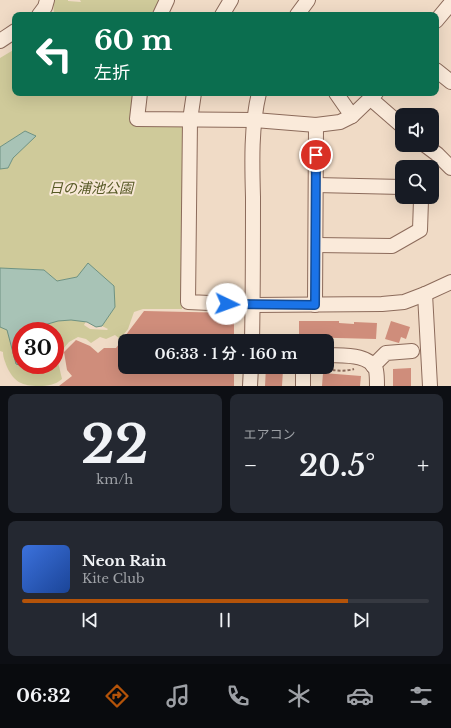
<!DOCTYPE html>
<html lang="ja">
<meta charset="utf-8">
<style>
:root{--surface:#171b24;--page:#242831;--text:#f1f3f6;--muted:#9ea1a6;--line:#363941;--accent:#b45309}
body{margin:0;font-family:"Libre Baskerville","Noto Sans JP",serif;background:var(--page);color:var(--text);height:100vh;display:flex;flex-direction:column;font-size:15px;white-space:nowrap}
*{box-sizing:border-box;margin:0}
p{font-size:13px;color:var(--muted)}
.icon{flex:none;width:22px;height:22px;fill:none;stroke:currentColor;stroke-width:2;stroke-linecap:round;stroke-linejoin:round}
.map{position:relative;height:386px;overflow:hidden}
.drawer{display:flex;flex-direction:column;gap:8px;padding:8px;background:#0d0f14;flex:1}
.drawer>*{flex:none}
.top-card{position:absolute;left:12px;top:12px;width:427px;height:84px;border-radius:8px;box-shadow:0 4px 16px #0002;background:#0b6e4f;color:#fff;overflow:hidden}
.controls{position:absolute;left:395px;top:108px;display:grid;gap:8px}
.controls a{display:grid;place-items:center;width:44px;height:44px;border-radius:8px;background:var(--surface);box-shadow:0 4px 16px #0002;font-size:20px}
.speed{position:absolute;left:12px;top:322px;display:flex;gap:8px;font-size:20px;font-weight:700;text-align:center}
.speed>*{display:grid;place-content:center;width:52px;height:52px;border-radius:50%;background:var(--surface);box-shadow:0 4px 16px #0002;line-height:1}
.speed .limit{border:6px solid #d22;background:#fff;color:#111}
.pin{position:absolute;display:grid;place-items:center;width:34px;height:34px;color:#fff;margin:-17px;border:2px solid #fff;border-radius:50%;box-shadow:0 1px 4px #0007}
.me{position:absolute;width:44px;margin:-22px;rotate:93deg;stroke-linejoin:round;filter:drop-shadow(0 0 3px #0008)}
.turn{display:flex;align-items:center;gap:14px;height:84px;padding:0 16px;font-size:18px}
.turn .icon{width:52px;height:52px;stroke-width:2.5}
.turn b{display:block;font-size:28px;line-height:34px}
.big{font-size:30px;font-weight:600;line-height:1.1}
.drawer .tile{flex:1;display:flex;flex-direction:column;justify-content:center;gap:6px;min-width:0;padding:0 14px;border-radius:8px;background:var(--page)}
.drawer .dial{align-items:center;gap:0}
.dial b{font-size:52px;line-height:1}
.song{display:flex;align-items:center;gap:12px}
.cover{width:48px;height:48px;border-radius:6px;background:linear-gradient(135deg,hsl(220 70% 55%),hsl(220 70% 35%))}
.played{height:4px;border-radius:2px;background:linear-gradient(90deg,var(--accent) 80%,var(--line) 80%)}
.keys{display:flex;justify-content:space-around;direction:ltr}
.heat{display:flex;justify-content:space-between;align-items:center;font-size:22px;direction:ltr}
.drawer .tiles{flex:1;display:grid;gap:8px;grid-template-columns:1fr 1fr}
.tile:last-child{grid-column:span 2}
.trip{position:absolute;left:118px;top:334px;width:216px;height:40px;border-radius:8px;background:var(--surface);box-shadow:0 4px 16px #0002;font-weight:600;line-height:40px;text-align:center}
.dock{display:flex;height:64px;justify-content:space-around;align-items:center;background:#090b0e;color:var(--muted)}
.dock .icon{width:28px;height:28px}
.dock .on{color:var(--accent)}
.dock b{font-size:18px;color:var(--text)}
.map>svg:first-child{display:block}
</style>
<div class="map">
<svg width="451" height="386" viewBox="0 0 451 386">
<rect width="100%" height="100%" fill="#f0dbc6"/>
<g fill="#cfca9a">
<polygon points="53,0 68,0 68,1 81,2 80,0 161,0 155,15 54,15"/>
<path d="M15,49V93H134L131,124L183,126L182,309H143L134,312L128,329L120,339L115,335L106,339L100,337L91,343L86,339L78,337L69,342L58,355L59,360L58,362L62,379C55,385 48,386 39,386C22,386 14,382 7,367C5,361 3,358 3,352L0,351V317L4,319L21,365H55V331H40L42,317L87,319L84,325L90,329L107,330L108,329L102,326L115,307L77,277L57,281L44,270L0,268V169L8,168L13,158L35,136L25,131L0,147V58Z"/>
</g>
<g fill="#a8c3b6" stroke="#6e9282">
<polygon points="25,131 36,136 13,158 8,168 0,169 0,147"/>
<polygon points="88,263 114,286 115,307 102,326 96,327 87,322 71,320 58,321 41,326 34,331 21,331 21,365 26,365 25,367 16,364 7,330 0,327 0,268 44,270 57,281 77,277"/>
</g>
<g fill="#cf8d7b">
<polygon points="144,311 234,313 234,341 125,341 125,367 234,367 234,386 59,386 72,376 67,370 64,352 76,340 90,346 98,353 104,348 116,348"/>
<polygon points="299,321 339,321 339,323 354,324 354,322 377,323 376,339 299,337"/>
<polygon points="391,321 410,327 406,339 401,337 399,343 385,339"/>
<polygon points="266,367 277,367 277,369 283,370 282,386 265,386"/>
<polygon points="411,368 411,386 393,386 393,369"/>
<polygon points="323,373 361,376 360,386 322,386"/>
</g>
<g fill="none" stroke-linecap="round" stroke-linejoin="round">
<defs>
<g id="minor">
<polyline points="39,15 45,7 47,0"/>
<polyline points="160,15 167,0"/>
<polyline points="222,15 231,0"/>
<polyline points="297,15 308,0"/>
<polyline points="436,21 451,3"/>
<polyline points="0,41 15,31"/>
<polyline points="436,70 451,82"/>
<polyline points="140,93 137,119 254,120 316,125 340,122 352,116 376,93"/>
<polyline points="194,93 190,120 188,302 253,305 382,304 404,302 425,294 451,282"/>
<polyline points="336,93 352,116"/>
<polyline points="371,99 402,126"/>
<polyline points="425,145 437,154 451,168"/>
<polyline points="316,185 402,187"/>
<polyline points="316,245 392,246 420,230 421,200 418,197"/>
<polyline points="425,294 430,386"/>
<polyline points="315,305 316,125"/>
<path d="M252,341C253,293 253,245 253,197C252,163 251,126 259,93"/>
<path d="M327,355C342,356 369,353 376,370C377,375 377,381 377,386"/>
<polyline points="373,366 386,353 412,351"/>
<polyline points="250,386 251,367"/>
<polyline points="303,386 303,367"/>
</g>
</defs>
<use href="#minor" stroke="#8c6b5b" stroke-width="16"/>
<path stroke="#8c6b5b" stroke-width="2" stroke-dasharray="3 2" stroke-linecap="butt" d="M323,367C332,371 344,372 354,369"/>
<use href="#minor" stroke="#faeada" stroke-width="14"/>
</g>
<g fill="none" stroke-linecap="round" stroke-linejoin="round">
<defs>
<polyline id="route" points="227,304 315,305 316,155"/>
</defs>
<use href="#route" stroke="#114b97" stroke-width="10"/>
<use href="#route" stroke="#1a73e8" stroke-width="7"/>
</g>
<g text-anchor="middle" stroke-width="4" stroke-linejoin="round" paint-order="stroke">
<g font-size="14" font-style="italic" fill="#565925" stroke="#f7e7d6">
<text x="91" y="193">日の浦池公園</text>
</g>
</g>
</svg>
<div class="controls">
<a><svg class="icon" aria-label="sound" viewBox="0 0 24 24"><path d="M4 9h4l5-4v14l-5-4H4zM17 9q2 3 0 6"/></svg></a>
<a><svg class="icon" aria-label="search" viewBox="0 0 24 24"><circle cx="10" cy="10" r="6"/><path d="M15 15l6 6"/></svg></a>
</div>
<div class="speed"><div class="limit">30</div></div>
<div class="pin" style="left:316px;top:155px;background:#d93025"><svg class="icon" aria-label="arrive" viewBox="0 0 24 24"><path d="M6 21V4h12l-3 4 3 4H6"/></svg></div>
<svg class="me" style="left:227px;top:304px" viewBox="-20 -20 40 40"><circle r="19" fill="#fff"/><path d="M0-13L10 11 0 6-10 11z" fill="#1a73e8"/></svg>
<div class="trip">06:33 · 1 分 · 160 m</div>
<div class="top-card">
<div class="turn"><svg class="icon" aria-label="left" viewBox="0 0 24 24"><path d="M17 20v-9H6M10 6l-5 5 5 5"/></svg><div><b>60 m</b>左折</div></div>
</div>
</div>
<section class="drawer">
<div class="tiles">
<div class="tile dial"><b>22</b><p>km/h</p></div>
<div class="tile"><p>エアコン</p>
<div class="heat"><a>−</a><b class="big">20.5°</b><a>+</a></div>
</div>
<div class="tile">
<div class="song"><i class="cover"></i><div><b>Neon Rain</b><p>Kite Club</p></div></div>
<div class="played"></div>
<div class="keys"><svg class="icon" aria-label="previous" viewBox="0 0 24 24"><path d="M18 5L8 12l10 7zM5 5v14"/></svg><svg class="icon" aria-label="pause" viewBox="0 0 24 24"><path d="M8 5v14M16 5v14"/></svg><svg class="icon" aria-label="next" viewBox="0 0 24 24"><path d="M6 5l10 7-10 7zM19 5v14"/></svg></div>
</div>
</div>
</section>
<nav class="dock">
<b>06:32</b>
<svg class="icon on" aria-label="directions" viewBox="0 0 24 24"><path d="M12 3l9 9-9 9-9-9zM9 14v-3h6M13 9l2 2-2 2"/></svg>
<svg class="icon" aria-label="music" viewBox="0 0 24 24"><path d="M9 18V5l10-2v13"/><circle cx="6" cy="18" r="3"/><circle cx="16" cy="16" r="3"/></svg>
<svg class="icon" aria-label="phone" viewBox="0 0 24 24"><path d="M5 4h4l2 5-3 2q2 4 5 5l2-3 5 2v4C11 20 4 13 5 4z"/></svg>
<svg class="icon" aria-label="climate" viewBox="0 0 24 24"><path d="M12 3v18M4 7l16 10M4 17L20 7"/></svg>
<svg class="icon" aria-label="car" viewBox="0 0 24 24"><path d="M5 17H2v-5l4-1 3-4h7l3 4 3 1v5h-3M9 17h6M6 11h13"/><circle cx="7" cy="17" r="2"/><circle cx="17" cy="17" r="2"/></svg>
<svg class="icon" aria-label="filters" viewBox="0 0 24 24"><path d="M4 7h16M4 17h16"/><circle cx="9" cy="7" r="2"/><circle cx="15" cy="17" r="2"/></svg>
</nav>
